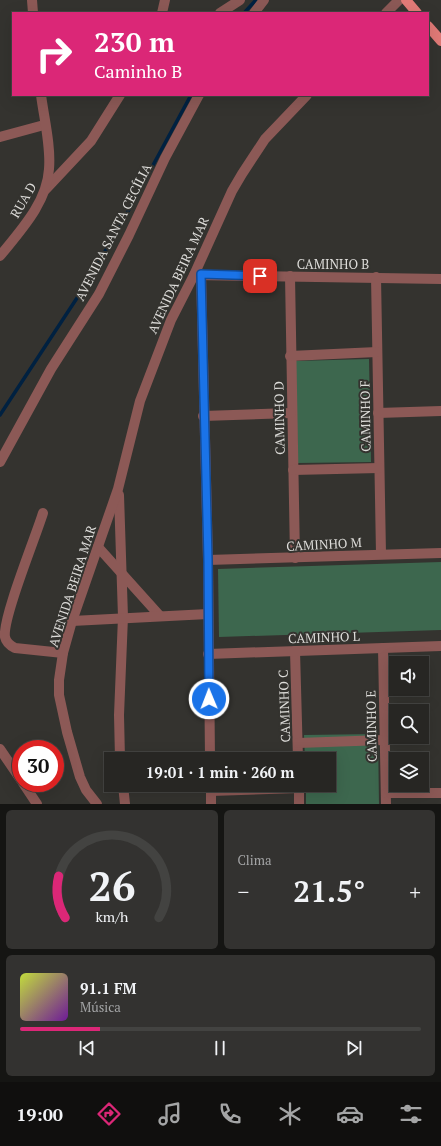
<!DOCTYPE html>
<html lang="pt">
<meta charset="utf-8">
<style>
:root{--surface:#272623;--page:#333230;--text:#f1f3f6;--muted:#a4a5a6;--line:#434341;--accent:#db2777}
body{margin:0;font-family:"PT Serif",serif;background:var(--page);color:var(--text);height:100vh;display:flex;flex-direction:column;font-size:15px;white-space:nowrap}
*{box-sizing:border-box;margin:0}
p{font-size:13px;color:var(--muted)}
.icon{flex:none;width:22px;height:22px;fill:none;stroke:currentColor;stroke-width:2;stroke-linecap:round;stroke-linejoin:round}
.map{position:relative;height:804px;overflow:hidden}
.details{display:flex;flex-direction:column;gap:6px;padding:6px;background:#151513;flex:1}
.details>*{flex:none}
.banner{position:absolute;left:12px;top:12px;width:417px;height:84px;border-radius:0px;box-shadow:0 4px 16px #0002,0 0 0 1px var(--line);background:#db2777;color:#fff;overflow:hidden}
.controls{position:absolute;left:389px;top:656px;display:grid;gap:8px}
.controls a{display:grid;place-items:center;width:40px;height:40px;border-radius:0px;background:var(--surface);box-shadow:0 4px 16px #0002,0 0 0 1px var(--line);font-size:20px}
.speed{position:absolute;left:12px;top:740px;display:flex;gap:8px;font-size:20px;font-weight:700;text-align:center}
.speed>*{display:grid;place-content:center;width:52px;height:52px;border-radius:50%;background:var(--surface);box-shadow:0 4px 16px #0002,0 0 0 1px var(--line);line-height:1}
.speed .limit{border:6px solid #d22;background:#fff;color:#111}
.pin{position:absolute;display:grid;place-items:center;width:34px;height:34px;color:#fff;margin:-17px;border-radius:8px;box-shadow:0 2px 6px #0006}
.me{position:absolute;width:44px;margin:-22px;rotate:359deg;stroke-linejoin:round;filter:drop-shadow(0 0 3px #0008)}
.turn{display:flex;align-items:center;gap:14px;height:84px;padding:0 16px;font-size:18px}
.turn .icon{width:52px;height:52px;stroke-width:2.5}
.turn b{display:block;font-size:28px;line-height:34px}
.big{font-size:30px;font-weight:800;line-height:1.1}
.details .tile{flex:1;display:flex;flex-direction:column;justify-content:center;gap:6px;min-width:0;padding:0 14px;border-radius:6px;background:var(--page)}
.details .dial{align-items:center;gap:0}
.dial svg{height:104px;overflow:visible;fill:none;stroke:var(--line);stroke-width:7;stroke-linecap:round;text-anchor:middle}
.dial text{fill:var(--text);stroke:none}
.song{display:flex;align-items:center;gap:12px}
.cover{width:48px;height:48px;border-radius:6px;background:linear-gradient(135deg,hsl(70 70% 55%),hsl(280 70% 35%))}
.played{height:4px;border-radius:2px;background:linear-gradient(90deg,var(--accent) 20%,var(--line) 20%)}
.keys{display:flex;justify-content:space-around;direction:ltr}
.heat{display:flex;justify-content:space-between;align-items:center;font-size:22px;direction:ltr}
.details .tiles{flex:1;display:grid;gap:6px;grid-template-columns:1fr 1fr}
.tile:last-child{grid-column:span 2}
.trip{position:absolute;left:104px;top:752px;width:232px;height:40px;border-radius:0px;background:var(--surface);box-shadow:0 4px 16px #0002,0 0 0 1px var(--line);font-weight:800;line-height:40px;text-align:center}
.tab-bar{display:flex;height:64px;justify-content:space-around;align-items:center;background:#100f0e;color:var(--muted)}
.tab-bar .icon{width:28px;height:28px}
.tab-bar .active{color:var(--accent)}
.tab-bar b{font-size:18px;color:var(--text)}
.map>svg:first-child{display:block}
</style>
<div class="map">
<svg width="441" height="804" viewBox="0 0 441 804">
<rect width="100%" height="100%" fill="#34332f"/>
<g fill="#3d674e">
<polygon points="369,359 371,462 298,463 295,361"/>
<polygon points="441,562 441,630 219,637 218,569"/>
<polygon points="378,734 379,804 306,804 306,785 329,785 329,759 305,759 304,735"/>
</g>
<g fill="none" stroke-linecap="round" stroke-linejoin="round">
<g stroke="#002141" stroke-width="3.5">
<polyline points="244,13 256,0"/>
<polyline points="0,415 77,298 119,228 191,95"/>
</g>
<g stroke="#8c5956" stroke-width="10">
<polyline points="32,0 33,13"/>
<polyline points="162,13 165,0"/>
<polyline points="220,13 240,0"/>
<polyline points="254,13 264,0"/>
<polyline points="386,13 399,0"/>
<polyline points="0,137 44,125"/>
<polyline points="46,189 91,141 120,95"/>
<path d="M0,256C20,231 47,203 49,169C51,146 44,118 41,95"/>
<polyline points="201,274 208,560 210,759"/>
<polyline points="194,275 441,279"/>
<polyline points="290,276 295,558"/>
<polyline points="376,277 381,554"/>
<polyline points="290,356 377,352"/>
<polyline points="378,413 441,411"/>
<polyline points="203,416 291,413"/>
<polyline points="0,462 51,369 99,294 129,235 165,158 199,95"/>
<polyline points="293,470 379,468"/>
<polyline points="119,495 123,617 119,715 120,759"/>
<path d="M43,513C36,536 2,619 5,637C6,642 11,646 15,648L63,653"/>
<polyline points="98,547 160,616"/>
<polyline points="208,560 441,553"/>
<polyline points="72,621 208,614"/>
<polyline points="383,648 386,804"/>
<polyline points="295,651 298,759"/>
<polyline points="208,654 441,646"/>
<polyline points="298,743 384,740"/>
<polyline points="0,749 21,780"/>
<polyline points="23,783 37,804"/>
<polyline points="123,785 125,804"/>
<polyline points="211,785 211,804"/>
<polyline points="299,785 299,804"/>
<polyline points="211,791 299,788"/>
<polyline points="386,793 441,793"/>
<polyline points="97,804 86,790 80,777 67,732 59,695 59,680 63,653 72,621 118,489 140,401 171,320 194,275 232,191 242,174 265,139 307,95"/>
</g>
<g stroke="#e17a77" stroke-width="10">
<polyline points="406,0 417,13"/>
<polyline points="428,26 441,41"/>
</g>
</g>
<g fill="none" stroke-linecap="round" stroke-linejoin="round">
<defs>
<polyline id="route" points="209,699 208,560 201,274 260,276"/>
</defs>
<use href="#route" stroke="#114b97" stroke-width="10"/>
<use href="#route" stroke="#1a73e8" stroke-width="7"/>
</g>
<g text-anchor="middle" stroke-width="4" stroke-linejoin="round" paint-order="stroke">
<g font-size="13" fill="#dddcd9" stroke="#34332f">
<text transform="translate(23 200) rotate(-60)" y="5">RUA D</text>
<text transform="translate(113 232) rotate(-63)" y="5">AVENIDA SANTA CECÍLIA</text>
<text x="333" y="269">CAMINHO B</text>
<text transform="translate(178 275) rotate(-65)" y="5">AVENIDA BEIRA MAR</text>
<text transform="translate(365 416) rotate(-91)" y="5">CAMINHO F</text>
<text transform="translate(279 418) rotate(-91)" y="5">CAMINHO D</text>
<text transform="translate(324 544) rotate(-3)" y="5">CAMINHO M</text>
<text transform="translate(72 586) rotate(-72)" y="5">AVENIDA BEIRA MAR</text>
<text transform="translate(324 637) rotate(-2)" y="5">CAMINHO L</text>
<text transform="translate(284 706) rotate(-92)" y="5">CAMINHO C</text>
<text transform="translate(371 726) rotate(-91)" y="5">CAMINHO E</text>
</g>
</g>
</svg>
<div class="controls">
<a><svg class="icon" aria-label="sound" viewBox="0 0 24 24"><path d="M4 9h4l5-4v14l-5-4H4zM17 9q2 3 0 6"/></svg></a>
<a><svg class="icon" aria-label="search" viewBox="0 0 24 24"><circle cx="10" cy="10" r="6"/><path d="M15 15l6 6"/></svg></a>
<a><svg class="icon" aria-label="layers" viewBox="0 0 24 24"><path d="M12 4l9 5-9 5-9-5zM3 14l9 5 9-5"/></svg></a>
</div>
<div class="speed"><div class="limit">30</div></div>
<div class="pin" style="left:260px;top:276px;background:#d93025"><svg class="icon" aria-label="arrive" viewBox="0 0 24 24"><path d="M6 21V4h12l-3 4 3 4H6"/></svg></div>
<svg class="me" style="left:209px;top:699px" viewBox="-20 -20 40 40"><circle r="17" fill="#1a73e8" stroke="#fff" stroke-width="3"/><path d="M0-11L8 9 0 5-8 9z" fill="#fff"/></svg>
<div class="trip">19:01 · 1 min · 260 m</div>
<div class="banner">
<div class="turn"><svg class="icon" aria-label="right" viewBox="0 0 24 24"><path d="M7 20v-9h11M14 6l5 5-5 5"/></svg><div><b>230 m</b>Caminho B</div></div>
</div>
</div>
<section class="details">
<div class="tiles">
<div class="tile dial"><svg viewBox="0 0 100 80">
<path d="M14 69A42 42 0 1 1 86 69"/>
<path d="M14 69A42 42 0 0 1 9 37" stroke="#db2777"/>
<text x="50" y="56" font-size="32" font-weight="700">26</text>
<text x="50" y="72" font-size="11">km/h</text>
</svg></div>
<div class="tile"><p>Clima</p>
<div class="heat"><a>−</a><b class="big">21.5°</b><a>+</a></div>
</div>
<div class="tile">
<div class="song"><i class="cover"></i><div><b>91.1 FM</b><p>Música</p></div></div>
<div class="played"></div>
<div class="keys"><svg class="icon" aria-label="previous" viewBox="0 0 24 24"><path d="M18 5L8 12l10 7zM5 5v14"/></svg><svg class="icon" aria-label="pause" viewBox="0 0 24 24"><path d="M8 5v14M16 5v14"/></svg><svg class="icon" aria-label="next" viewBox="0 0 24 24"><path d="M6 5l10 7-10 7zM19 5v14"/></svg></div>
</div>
</div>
</section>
<nav class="tab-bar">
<b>19:00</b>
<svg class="icon active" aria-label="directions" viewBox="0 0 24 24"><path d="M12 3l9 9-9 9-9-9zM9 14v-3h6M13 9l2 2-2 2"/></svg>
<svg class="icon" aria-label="music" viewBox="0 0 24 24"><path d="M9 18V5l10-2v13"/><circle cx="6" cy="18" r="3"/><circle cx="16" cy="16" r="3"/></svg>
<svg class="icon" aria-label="phone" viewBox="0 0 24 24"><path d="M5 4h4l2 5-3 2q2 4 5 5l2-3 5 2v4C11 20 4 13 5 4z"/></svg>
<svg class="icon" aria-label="climate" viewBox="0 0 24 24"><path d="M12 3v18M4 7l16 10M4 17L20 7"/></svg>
<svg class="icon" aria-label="car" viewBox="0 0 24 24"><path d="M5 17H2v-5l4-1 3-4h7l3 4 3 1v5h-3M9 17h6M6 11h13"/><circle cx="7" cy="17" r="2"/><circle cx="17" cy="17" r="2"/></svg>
<svg class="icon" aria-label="filters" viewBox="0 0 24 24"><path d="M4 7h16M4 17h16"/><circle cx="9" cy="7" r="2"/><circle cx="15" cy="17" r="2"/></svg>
</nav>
